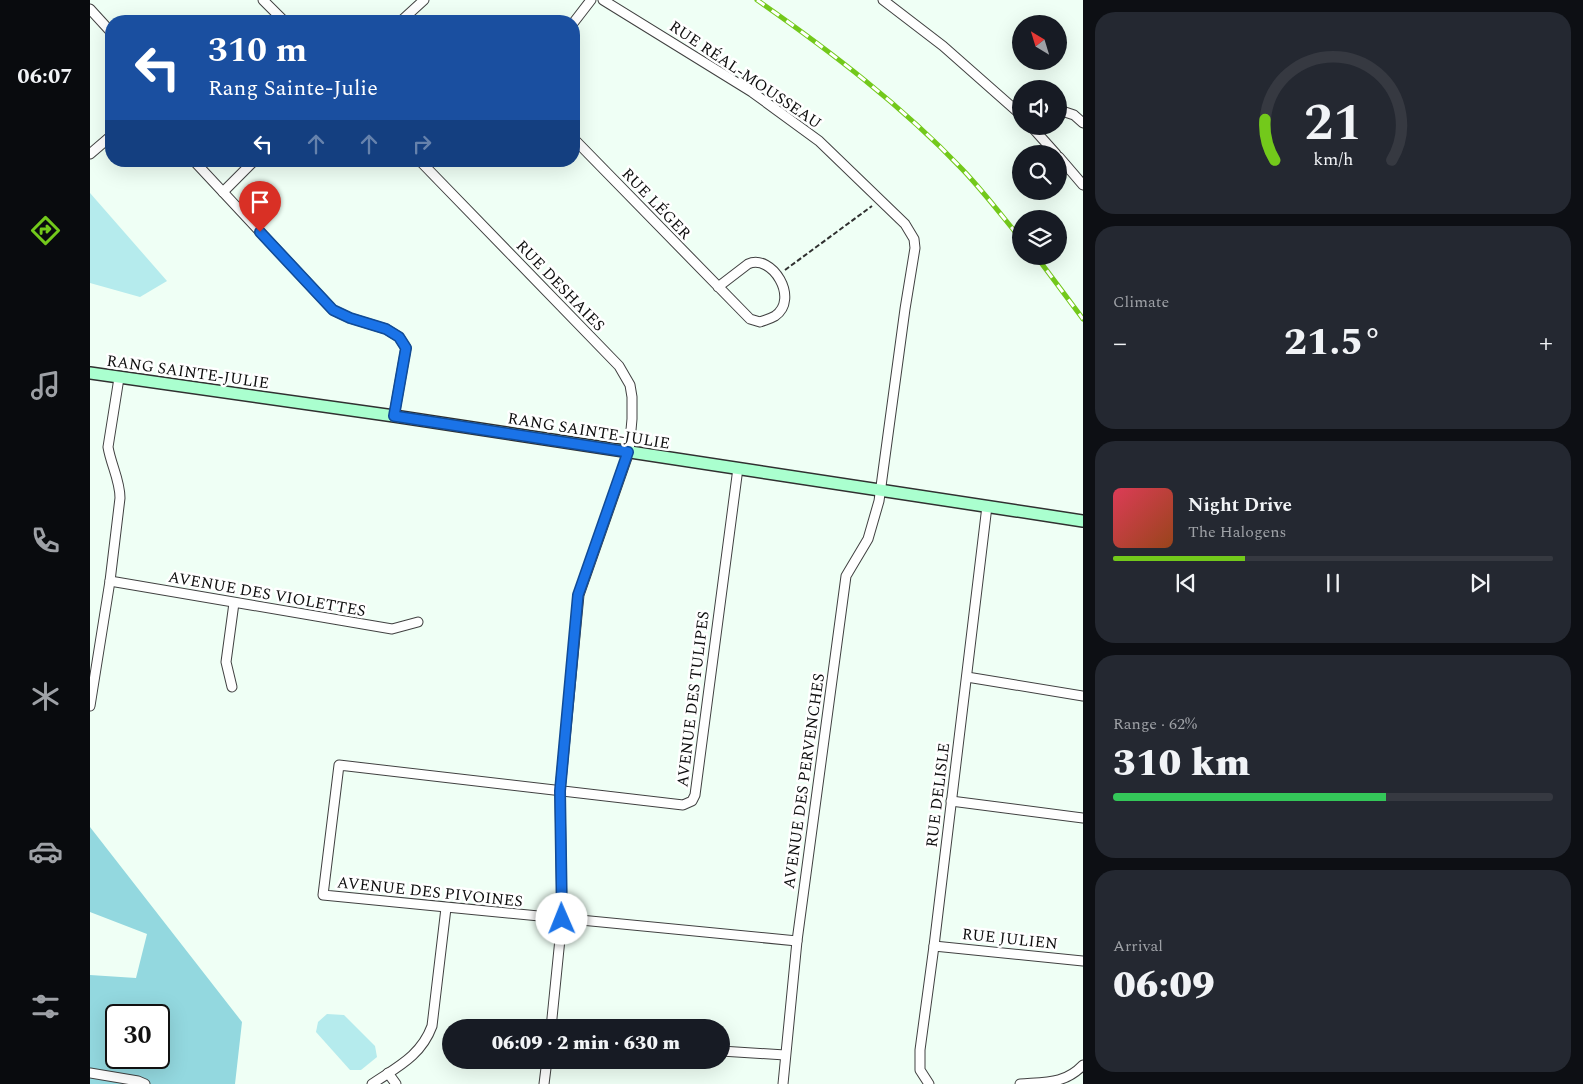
<!DOCTYPE html>
<meta charset="utf-8">
<style>
:root{--surface:#171b24;--page:#242831;--text:#f1f3f6;--muted:#9ea1a6;--line:#363941;--accent:#73c91b}
body{margin:0;font-family:Spectral,serif;background:var(--page);color:var(--text);height:100vh;display:flex;flex-direction:column;font-size:19px;white-space:nowrap}
*{box-sizing:border-box;margin:0}
p{font-size:16px;color:var(--muted)}
.icon{flex:none;width:28px;height:28px;fill:none;stroke:currentColor;stroke-width:2;stroke-linecap:round;stroke-linejoin:round}
.map{position:relative;flex:1;overflow:hidden}
.drawer{display:flex;flex-direction:column;gap:12px;padding:12px;background:#0d0f14;width:500px}
.drawer>*{flex:none}
.banner{position:absolute;left:15px;top:15px;width:475px;height:152px;border-radius:20px;box-shadow:0 5px 20px #0002;background:#1a4fa0;color:#fff;overflow:hidden}
.needle{width:32px;rotate:322deg}
.tools{position:absolute;left:922px;top:15px;display:grid;gap:10px}
.tools a{display:grid;place-items:center;width:55px;height:55px;border-radius:50%;background:var(--surface);box-shadow:0 5px 20px #0002;font-size:25px}
.speed{position:absolute;left:15px;top:1004px;display:flex;gap:10px;font-size:25px;font-weight:700;text-align:center}
.speed>*{display:grid;place-content:center;width:65px;height:65px;border-radius:50%;background:var(--surface);box-shadow:0 5px 20px #0002;line-height:1}
.speed .limit{border:2px solid #111;border-radius:8px;background:#fff;color:#111}
.pin{position:absolute;display:grid;place-items:center;width:42px;height:42px;color:#fff;margin:-51px -21px;border-radius:50% 50% 50% 0;rotate:-45deg;box-shadow:0 0 5px #0007}
.pin .icon{rotate:45deg}
.me{position:absolute;width:55px;margin:-28px;rotate:359deg;stroke-linejoin:round;filter:drop-shadow(0 0 4px #0008)}
.turn{display:flex;align-items:center;gap:18px;height:105px;padding:0 20px;font-size:22px}
.turn .icon{width:65px;height:65px;stroke-width:2.5}
.turn b{display:block;font-size:35px;line-height:42px}
.lanes{display:flex;align-items:center;height:48px;padding:0 20px;background:#0003;justify-content:center;gap:25px;direction:ltr}
.lanes .off{opacity:.35}
.big{font-size:38px;font-weight:800;line-height:1.1}
.drawer .tile{flex:1;display:flex;flex-direction:column;justify-content:center;gap:8px;min-width:0;padding:0 18px;border-radius:20px;background:var(--page)}
.drawer .dial{align-items:center;gap:0}
.dial svg{height:130px;overflow:visible;fill:none;stroke:var(--line);stroke-width:7;stroke-linecap:round;text-anchor:middle}
.dial text{fill:var(--text);stroke:none}
.song{display:flex;align-items:center;gap:15px}
.cover{width:60px;height:60px;border-radius:8px;background:linear-gradient(135deg,hsl(350 70% 55%),hsl(20 70% 35%))}
.played{height:5px;border-radius:2px;background:linear-gradient(90deg,var(--accent) 30%,var(--line) 30%)}
.keys{display:flex;justify-content:space-around;direction:ltr}
.heat{display:flex;justify-content:space-between;align-items:center;font-size:28px;direction:ltr}
.charge{height:8px;border-radius:4px;background:linear-gradient(90deg,#34c759 62%,var(--line) 0)}
.trip{position:absolute;left:352px;top:1019px;width:288px;height:50px;border-radius:25px;background:var(--surface);box-shadow:0 5px 20px #0002;font-weight:800;line-height:50px;text-align:center}
main{display:flex;flex:1;min-height:0}
.menu{display:flex;flex-direction:column;width:90px;justify-content:space-around;align-items:center;background:#090b0e;color:var(--muted)}
.menu .icon{width:35px;height:35px}
.menu .selected{color:var(--accent)}
.menu b{font-size:22px;color:var(--text)}
.map>svg:first-child{display:block}
</style>
<main>
<nav class="menu">
<b>06:07</b>
<svg class="icon selected" aria-label="directions" viewBox="0 0 24 24"><path d="M12 3l9 9-9 9-9-9zM9 14v-3h6M13 9l2 2-2 2"/></svg>
<svg class="icon" aria-label="music" viewBox="0 0 24 24"><path d="M9 18V5l10-2v13"/><circle cx="6" cy="18" r="3"/><circle cx="16" cy="16" r="3"/></svg>
<svg class="icon" aria-label="phone" viewBox="0 0 24 24"><path d="M5 4h4l2 5-3 2q2 4 5 5l2-3 5 2v4C11 20 4 13 5 4z"/></svg>
<svg class="icon" aria-label="climate" viewBox="0 0 24 24"><path d="M12 3v18M4 7l16 10M4 17L20 7"/></svg>
<svg class="icon" aria-label="car" viewBox="0 0 24 24"><path d="M5 17H2v-5l4-1 3-4h7l3 4 3 1v5h-3M9 17h6M6 11h13"/><circle cx="7" cy="17" r="2"/><circle cx="17" cy="17" r="2"/></svg>
<svg class="icon" aria-label="filters" viewBox="0 0 24 24"><path d="M4 7h16M4 17h16"/><circle cx="9" cy="7" r="2"/><circle cx="15" cy="17" r="2"/></svg>
</nav>
<div class="map">
<svg width="993" height="1084" viewBox="0 0 993 1084">
<rect width="100%" height="100%" fill="#effff5"/>
<g fill="#b5ebed">
<polygon points="0,193 77,281 50,297 0,283"/>
<polygon points="237,1014 254,1015 285,1046 287,1057 271,1070 260,1070 226,1032 228,1022"/>
</g>
<path fill="#93d8df" fill-rule="evenodd" d="M0,827L152,1022L145,1084H0V975L46,978L57,934L0,912ZM26,1015H69V1058H26Z"/>
<g fill="none" stroke-linecap="round" stroke-linejoin="round">
<defs>
<g id="street">
<polyline points="173,0 194,21"/>
<polyline points="513,0 662,92 729,141 815,224 824,239 825,248 815,309 789,501 778,539 756,576 707,941 693,1084"/>
<polyline points="793,0 853,46 931,115"/>
<polyline points="0,9 21,32"/>
<polyline points="311,21 334,0"/>
<polyline points="484,22 501,0"/>
<polyline points="969,110 984,115 993,123"/>
<polyline points="941,126 966,154"/>
<path d="M484,139L660,319L670,322C675,320 680,319 685,316C710,299 682,253 658,264L628,287"/>
<polyline points="0,154 21,136"/>
<polyline points="969,157 993,185"/>
<polyline points="104,161 243,310 260,318 296,329 309,337 316,348 304,416"/>
<polyline points="330,161 529,366 540,385 542,397 542,419 539,452 489,595 470,791 472,919 461,1028"/>
<polyline points="133,192 164,161"/>
<polyline points="648,468 605,795 602,801 593,805 249,765 233,895 707,941"/>
<polyline points="20,581 302,629 328,622"/>
<polyline points="877,677 993,696"/>
<polyline points="142,687 136,662 144,603"/>
<path d="M0,706L20,581L30,498C30,480 21,465 18,447L29,378"/>
<polyline points="861,801 993,818"/>
<polyline points="844,946 993,961"/>
<polyline points="631,1051 695,1055"/>
<polyline points="0,1073 48,1081 55,1084"/>
<polyline points="298,1073 306,1084"/>
<path d="M282,1084C307,1067 331,1056 342,1026L356,908"/>
<polyline points="454,1084 457,1060"/>
<polyline points="839,1084 830,1070 830,1050 844,946 897,506"/>
<path d="M930,1084C956,1082 975,1084 993,1065"/>
</g>
<polyline id="secondary" points="0,373 304,416 993,521"/>
</defs>
<use href="#street" stroke="#414141" stroke-width="11"/>
<use href="#secondary" stroke="#303030" stroke-width="14"/>
<polyline stroke="#303030" stroke-width="2" stroke-dasharray="5 2.5" stroke-linecap="butt" points="695,270 782,206"/>
<use href="#street" stroke="#fff" stroke-width="9"/>
<use href="#secondary" stroke="#aaffcf" stroke-width="11"/>
<defs>
<g id="rail">
<path d="M667,0C740,51 811,105 872,169C893,191 912,216 931,239"/>
<polyline points="946,256 993,319"/>
</g>
</defs>
<use href="#rail" stroke="#73c91b" stroke-width="5"/>
<use href="#rail" stroke="#fff" stroke-width="3" stroke-dasharray="9" stroke-linecap="butt"/>
</g>
<g fill="none" stroke-linecap="round" stroke-linejoin="round">
<defs>
<polyline id="route" points="170,232 243,310 260,318 296,329 309,337 316,348 304,416 538,452 488,595 470,791 472,919"/>
</defs>
<use href="#route" stroke="#114b97" stroke-width="12"/>
<use href="#route" stroke="#1a73e8" stroke-width="9"/>
</g>
<g text-anchor="middle" stroke-width="5" stroke-linejoin="round" paint-order="stroke">
<g font-size="16" fill="#0e0e0e" stroke="#fff">
<text transform="translate(656 74) rotate(34)" y="6">RUE RÉAL-MOUSSEAU</text>
<text transform="translate(567 203) rotate(46)" y="6">RUE LÉGER</text>
<text transform="translate(471 285) rotate(46)" y="6">RUE DESHAIES</text>
<text transform="translate(98 371) rotate(8)" y="6">RANG SAINTE-JULIE</text>
<text transform="translate(499 430) rotate(9)" y="6">RANG SAINTE-JULIE</text>
<text transform="translate(177 593) rotate(10)" y="6">AVENUE DES VIOLETTES</text>
<text transform="translate(602 699) rotate(-83)" y="6">AVENUE DES TULIPES</text>
<text transform="translate(713 781) rotate(-82)" y="6">AVENUE DES PERVENCHES</text>
<text transform="translate(847 795) rotate(-83)" y="6">RUE DELISLE</text>
<text transform="translate(340 891) rotate(6)" y="6">AVENUE DES PIVOINES</text>
<text transform="translate(920 938) rotate(6)" y="6">RUE JULIEN</text>
</g>
</g>
</svg>
<div class="tools">
<a><svg class="needle" viewBox="-14 -14 28 28"><path d="M0-13l5 13h-10z" fill="#e53935"/><path d="M0 13l5-13h-10z" fill="#9ea1a6"/></svg></a>
<a><svg class="icon" aria-label="sound" viewBox="0 0 24 24"><path d="M4 9h4l5-4v14l-5-4H4zM17 9q2 3 0 6"/></svg></a>
<a><svg class="icon" aria-label="search" viewBox="0 0 24 24"><circle cx="10" cy="10" r="6"/><path d="M15 15l6 6"/></svg></a>
<a><svg class="icon" aria-label="layers" viewBox="0 0 24 24"><path d="M12 4l9 5-9 5-9-5zM3 14l9 5 9-5"/></svg></a>
</div>
<div class="speed"><div class="limit">30</div></div>
<div class="pin" style="left:170px;top:232px;background:#d93025"><svg class="icon" aria-label="arrive" viewBox="0 0 24 24"><path d="M6 21V4h12l-3 4 3 4H6"/></svg></div>
<svg class="me" style="left:472px;top:919px" viewBox="-20 -20 40 40"><circle r="19" fill="#fff"/><path d="M0-13L10 11 0 6-10 11z" fill="#1a73e8"/></svg>
<div class="trip">06:09 · 2 min · 630 m</div>
<div class="banner">
<div class="turn"><svg class="icon" aria-label="left" viewBox="0 0 24 24"><path d="M17 20v-9H6M10 6l-5 5 5 5"/></svg><div><b>310 m</b>Rang Sainte-Julie</div></div>
<div class="lanes"><svg class="icon" aria-label="left" viewBox="0 0 24 24"><path d="M17 20v-9H6M10 6l-5 5 5 5"/></svg><svg class="icon off" aria-label="ahead" viewBox="0 0 24 24"><path d="M12 20V5M6 11l6-6 6 6"/></svg><svg class="icon off" aria-label="ahead" viewBox="0 0 24 24"><path d="M12 20V5M6 11l6-6 6 6"/></svg><svg class="icon off" aria-label="right" viewBox="0 0 24 24"><path d="M7 20v-9h11M14 6l5 5-5 5"/></svg></div>
</div>
</div>
<section class="drawer">
<div class="tile dial"><svg viewBox="0 0 100 80">
<path d="M14 69A42 42 0 1 1 86 69"/>
<path d="M14 69A42 42 0 0 1 8 44" stroke="#73c91b"/>
<text x="50" y="56" font-size="32" font-weight="700">21</text>
<text x="50" y="72" font-size="11">km/h</text>
</svg></div>
<div class="tile"><p>Climate</p>
<div class="heat"><a>−</a><b class="big">21.5°</b><a>+</a></div>
</div>
<div class="tile">
<div class="song"><i class="cover"></i><div><b>Night Drive</b><p>The Halogens</p></div></div>
<div class="played"></div>
<div class="keys"><svg class="icon" aria-label="previous" viewBox="0 0 24 24"><path d="M18 5L8 12l10 7zM5 5v14"/></svg><svg class="icon" aria-label="pause" viewBox="0 0 24 24"><path d="M8 5v14M16 5v14"/></svg><svg class="icon" aria-label="next" viewBox="0 0 24 24"><path d="M6 5l10 7-10 7zM19 5v14"/></svg></div>
</div>
<div class="tile"><p>Range · 62%</p><b class="big">310 km</b><div class="charge"></div></div>
<div class="tile"><p>Arrival</p><b class="big">06:09</b></div>
</section>
</main>
